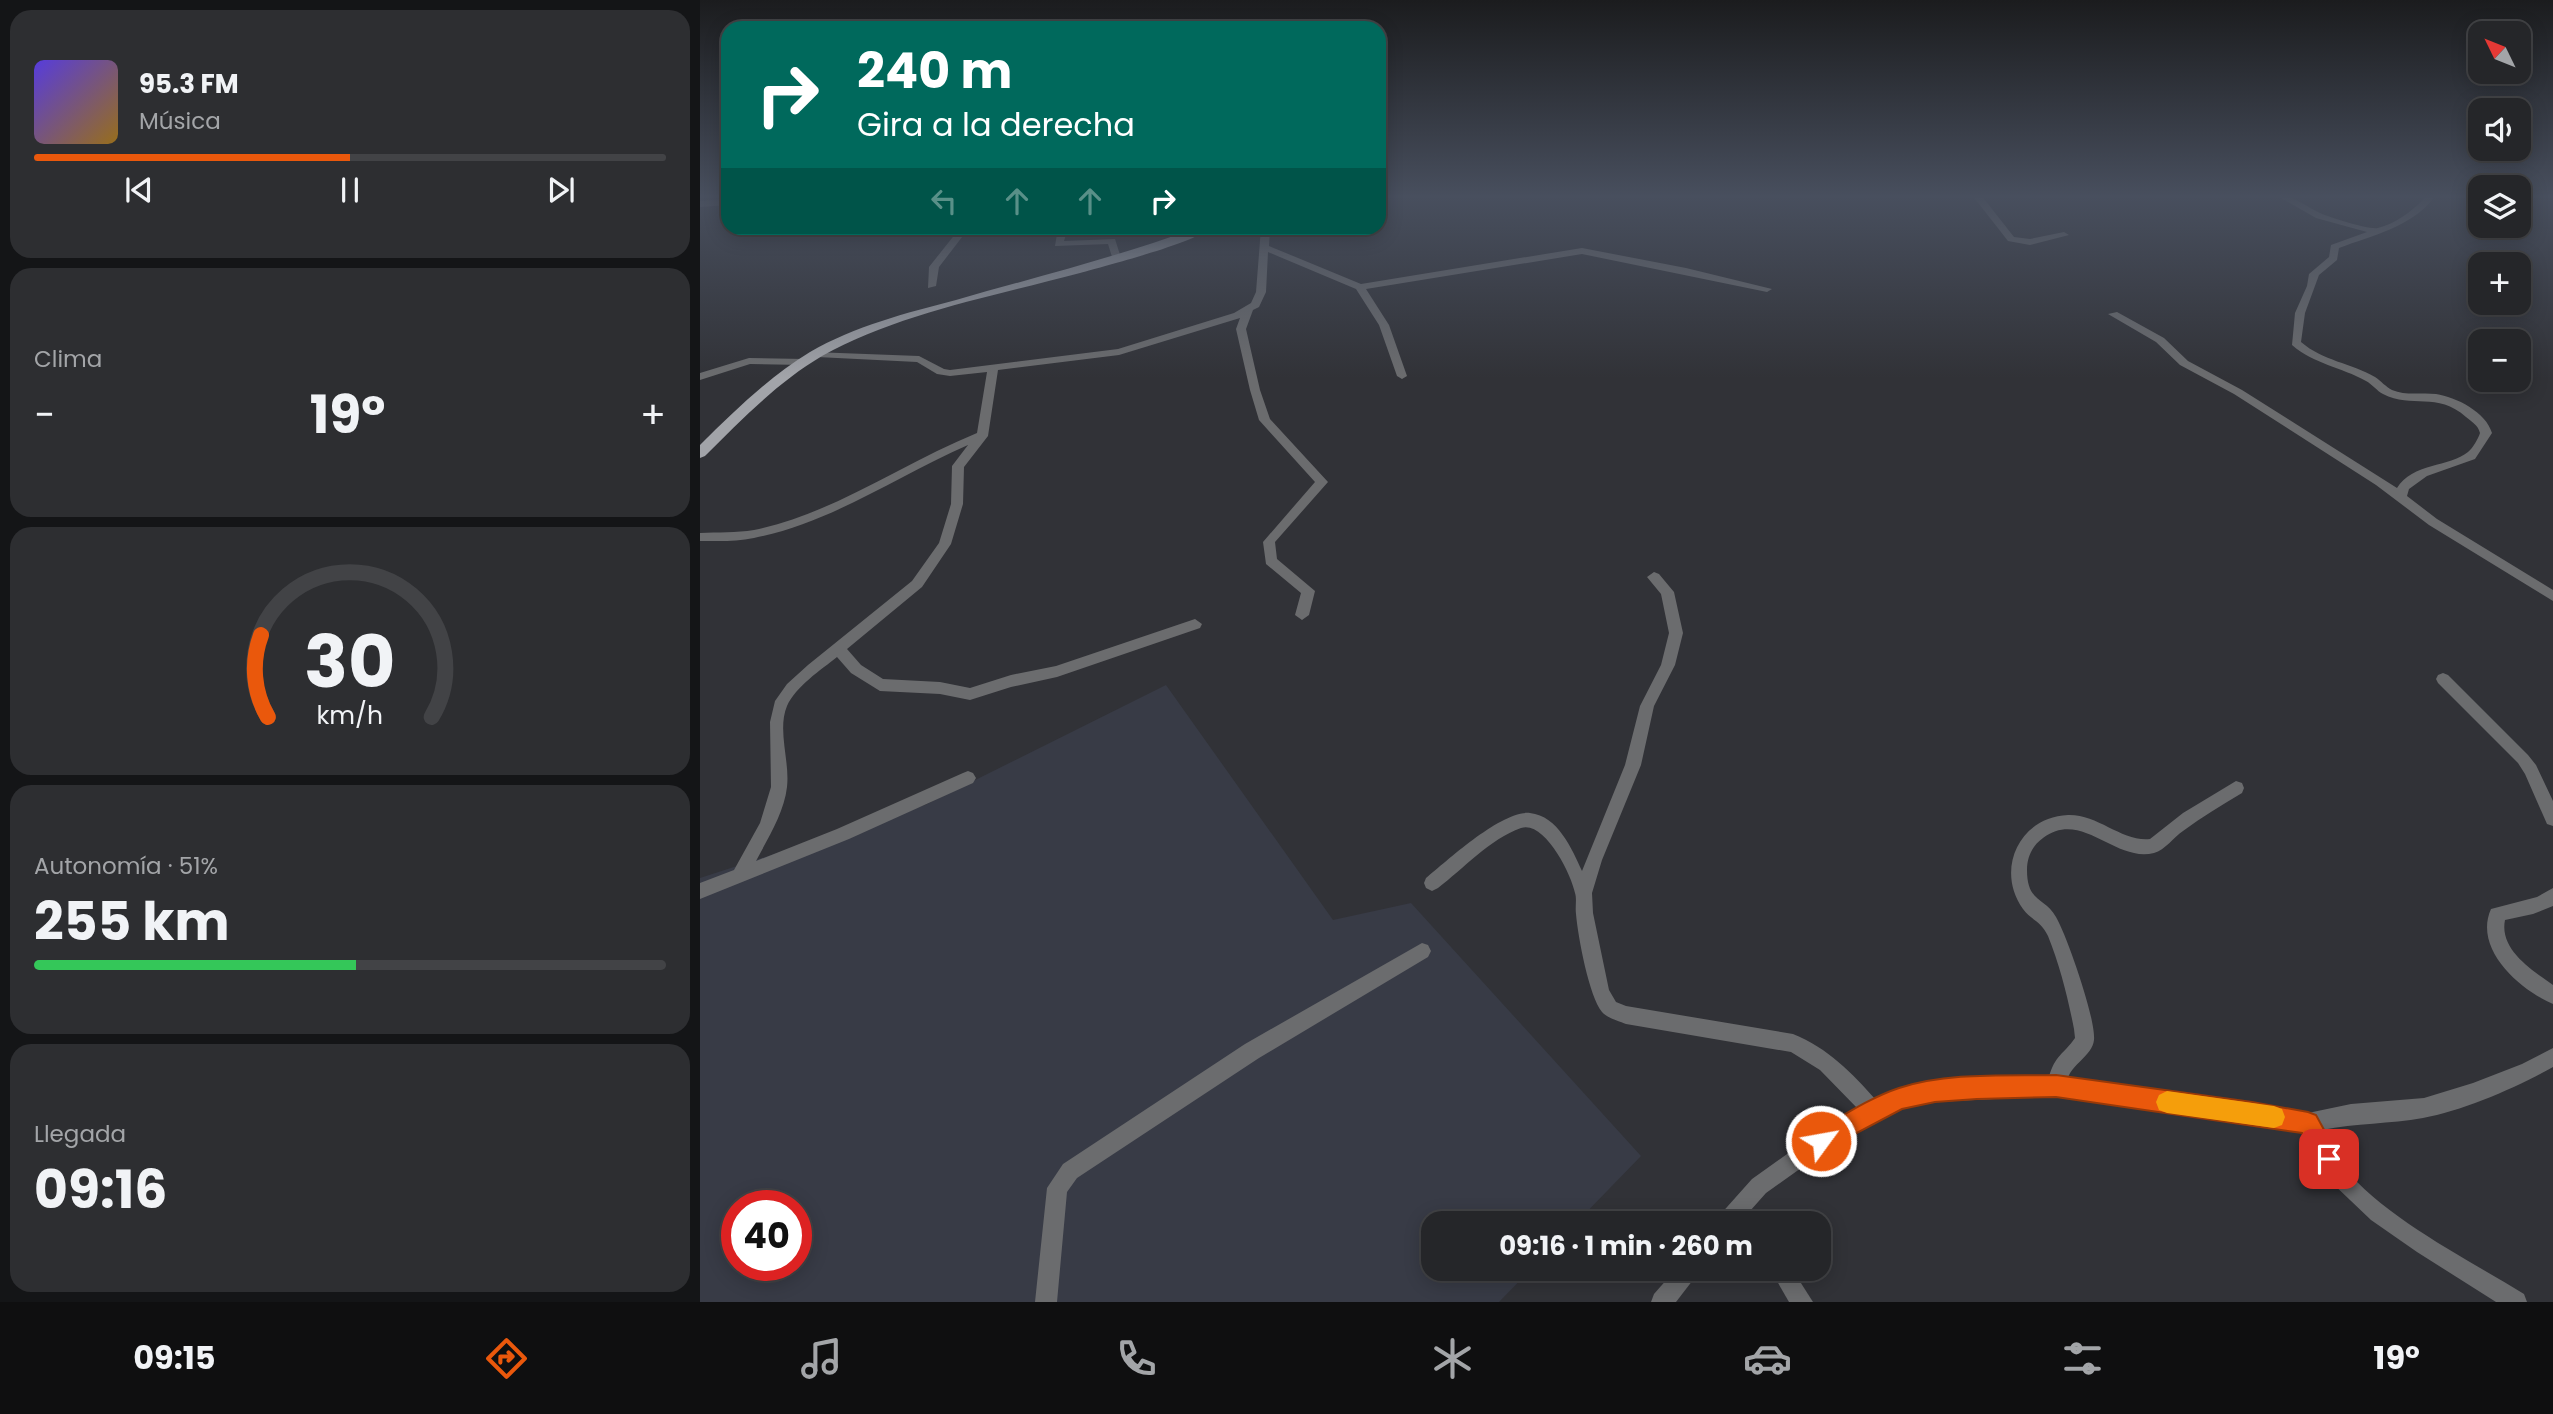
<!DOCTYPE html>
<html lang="es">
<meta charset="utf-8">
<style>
:root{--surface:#252629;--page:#2d2e31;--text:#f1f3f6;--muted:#a3a5a8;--line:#424346;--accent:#ea580c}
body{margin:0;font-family:Poppins,sans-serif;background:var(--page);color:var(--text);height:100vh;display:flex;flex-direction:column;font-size:26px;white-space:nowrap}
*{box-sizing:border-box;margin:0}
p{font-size:23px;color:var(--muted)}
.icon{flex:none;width:38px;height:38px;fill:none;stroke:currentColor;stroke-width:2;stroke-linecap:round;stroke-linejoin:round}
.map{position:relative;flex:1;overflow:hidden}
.drawer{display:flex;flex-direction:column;gap:10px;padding:10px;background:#141517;width:700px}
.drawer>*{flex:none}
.banner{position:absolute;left:21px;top:21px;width:665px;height:214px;border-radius:21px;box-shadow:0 4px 18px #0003,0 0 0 2px var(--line);background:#00695c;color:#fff;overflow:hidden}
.needle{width:46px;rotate:313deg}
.controls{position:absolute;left:1768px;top:21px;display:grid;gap:14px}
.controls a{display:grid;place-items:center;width:63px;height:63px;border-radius:14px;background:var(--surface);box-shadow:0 4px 18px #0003,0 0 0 2px var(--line);font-size:35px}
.speed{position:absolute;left:21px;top:1190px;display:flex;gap:14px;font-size:35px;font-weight:700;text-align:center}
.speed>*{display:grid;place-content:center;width:91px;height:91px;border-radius:50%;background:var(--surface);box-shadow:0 4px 18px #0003,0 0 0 2px var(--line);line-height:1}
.speed .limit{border:10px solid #d22;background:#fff;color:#111}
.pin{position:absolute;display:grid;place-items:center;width:60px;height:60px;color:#fff;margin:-30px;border-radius:14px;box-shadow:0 4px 10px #0006}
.me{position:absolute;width:77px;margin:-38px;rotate:58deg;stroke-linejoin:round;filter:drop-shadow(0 0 5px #0008)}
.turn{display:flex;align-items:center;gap:24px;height:147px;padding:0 21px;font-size:32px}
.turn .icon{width:91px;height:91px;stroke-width:2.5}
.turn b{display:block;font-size:49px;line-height:60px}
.lanes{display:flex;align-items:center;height:66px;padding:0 21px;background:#0003;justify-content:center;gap:35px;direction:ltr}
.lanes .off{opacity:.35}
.big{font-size:52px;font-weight:700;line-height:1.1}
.drawer .tile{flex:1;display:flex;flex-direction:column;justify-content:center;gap:10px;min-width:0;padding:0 24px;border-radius:21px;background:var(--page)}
.drawer .dial{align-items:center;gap:0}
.dial svg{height:182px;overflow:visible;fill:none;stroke:var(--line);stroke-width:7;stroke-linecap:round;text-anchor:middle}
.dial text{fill:var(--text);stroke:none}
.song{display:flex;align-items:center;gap:21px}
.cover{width:84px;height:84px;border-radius:10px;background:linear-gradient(135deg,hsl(250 70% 55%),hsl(40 70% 35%))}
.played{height:7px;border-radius:4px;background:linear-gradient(90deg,var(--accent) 50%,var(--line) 50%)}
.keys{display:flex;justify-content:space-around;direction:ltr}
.heat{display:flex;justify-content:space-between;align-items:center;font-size:38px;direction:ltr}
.charge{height:10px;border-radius:5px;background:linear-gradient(90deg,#34c759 51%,var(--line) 0)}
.trip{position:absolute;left:721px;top:1211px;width:410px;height:70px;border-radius:21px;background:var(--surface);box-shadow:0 4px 18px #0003,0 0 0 2px var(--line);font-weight:700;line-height:70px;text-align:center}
.tabs{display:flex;height:112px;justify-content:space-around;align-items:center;background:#0f0f10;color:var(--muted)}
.tabs .icon{width:49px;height:49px}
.tabs .selected{color:var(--accent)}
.tabs b{font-size:32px;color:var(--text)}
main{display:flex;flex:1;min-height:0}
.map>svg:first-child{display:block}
</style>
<main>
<section class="drawer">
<div class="tile">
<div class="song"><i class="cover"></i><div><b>95.3 FM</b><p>Música</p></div></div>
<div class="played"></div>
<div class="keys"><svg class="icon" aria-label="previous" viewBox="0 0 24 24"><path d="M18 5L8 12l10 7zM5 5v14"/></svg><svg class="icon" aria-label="pause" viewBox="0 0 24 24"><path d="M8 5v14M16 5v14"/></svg><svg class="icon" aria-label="next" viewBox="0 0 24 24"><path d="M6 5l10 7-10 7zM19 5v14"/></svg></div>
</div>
<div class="tile"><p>Clima</p>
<div class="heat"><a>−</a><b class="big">19°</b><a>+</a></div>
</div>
<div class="tile dial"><svg viewBox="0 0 100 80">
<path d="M14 69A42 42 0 1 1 86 69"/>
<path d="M14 69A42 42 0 0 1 11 33" stroke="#ea580c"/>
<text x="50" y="56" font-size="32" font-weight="700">30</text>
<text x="50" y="72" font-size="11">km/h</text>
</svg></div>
<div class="tile"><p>Autonomía · 51%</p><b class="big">255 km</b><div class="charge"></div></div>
<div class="tile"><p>Llegada</p><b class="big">09:16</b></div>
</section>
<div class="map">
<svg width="1853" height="1302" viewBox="0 0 1853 1302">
<rect width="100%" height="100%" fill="#313237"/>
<path fill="#383b46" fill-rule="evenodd" d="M466,685L633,920L711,903L941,1156L876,1223H733V1269H831L799,1302H0V878L225,805ZM37,1206H96V1265H37Z"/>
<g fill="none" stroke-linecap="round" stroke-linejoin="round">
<g fill="#6b6c6e" fill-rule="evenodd">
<polygon points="1272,195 1281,195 1314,237 1330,239 1364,232 1369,235 1330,245 1308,241"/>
<path d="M1576,195C1593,195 1605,206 1620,213C1631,218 1669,230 1678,228C1695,224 1712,211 1724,199L1720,195H1730L1733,199C1709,228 1673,235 1639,248L1637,260L1619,275L1605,313L1601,342C1623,361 1651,363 1675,377C1681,381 1686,387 1692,390C1706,396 1722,392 1736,394C1756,397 1786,412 1792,433L1775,459L1727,476L1709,489L1707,496L1737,519L1853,590V601L1729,525L1676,485L1534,394L1480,365L1456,342L1408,314L1417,312L1464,338L1488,361L1542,390L1697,488C1712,463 1750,467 1768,452C1773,448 1778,439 1780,433C1778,425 1772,422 1766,417C1737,391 1712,409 1683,394C1677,391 1672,384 1666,381C1641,367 1614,364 1592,345L1595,313L1607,286L1609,274L1629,257L1631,245L1667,232L1616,218Z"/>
<polygon points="28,199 28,205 0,207 0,201"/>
<polygon points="260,228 269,228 239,267 236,286 228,288 229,267"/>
<polygon points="358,228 368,228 364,241 415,239 421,258 413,260 408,244 355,246"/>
<path d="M561,228H570L569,246L661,284L882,248L986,268L1072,289L1067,292L882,254L666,289L689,325L707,376L702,379L697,376L679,325L656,289L568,252L566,292L559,307L553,310L546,329L560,390L570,419L628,482L575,542L577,559L615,591L609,615L602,620L595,615L601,593L566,564L563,542L615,482L559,420L550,390L536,329L540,318L419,355L298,370L288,436L264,467L263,504L251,544L222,587L147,649L161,665L183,679L240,682L270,688L311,675L356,666L495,619L502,624L500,628L357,677L311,687L270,700L240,694L180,691L151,673L137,657C121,670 96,686 87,706C77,730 90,761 87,787C84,813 68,838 56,861L137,829L263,773L268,771L273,773L276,778L273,783L149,839L0,899V883L34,870L60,823L71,787L70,722L75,701L87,684L108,665L212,581L239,543L251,504L252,466L268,445C197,476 131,523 54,538C36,542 18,541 0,541V533C18,532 36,533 54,530C133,514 203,463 277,433L287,372L250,376L237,374L217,362L117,357L112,354L113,352L219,356L244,369L250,370L418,349L534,313L551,303L556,292Z"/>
<polygon points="49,358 105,359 110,362 105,365 50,364 0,380 0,373"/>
<path d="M954,572L959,574L974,592L983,633L975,665L954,706L941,765L902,860L892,893L893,913L909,990L916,1002L926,1006L1093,1034C1128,1048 1152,1073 1176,1100L1201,1088L1235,1082L1349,1077C1355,1055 1363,1055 1375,1038L1374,1029C1368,998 1360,966 1348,936C1341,921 1331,920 1323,909C1295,870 1319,817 1368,815C1398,814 1422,842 1450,839L1483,813L1536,781L1542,783L1544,788L1542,793C1522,805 1502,817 1483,831C1474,837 1465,850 1454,853C1415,863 1382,809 1343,838C1332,846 1327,857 1327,870C1327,903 1345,897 1356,917C1367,936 1396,1019 1394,1040C1392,1056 1372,1064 1368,1078L1608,1113L1651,1104L1724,1098L1773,1083L1822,1064L1853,1048V1067C1818,1087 1763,1111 1723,1118C1690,1124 1656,1123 1622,1130C1629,1143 1635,1156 1644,1167C1683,1217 1769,1260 1824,1294L1827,1302H1796L1717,1252L1671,1220L1629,1180L1602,1132L1356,1096L1235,1102L1203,1107L1146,1136L1066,1193L1050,1211L1057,1223H1016L1019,1216L1052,1179L1132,1122L1158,1109L1120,1070L1091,1052L926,1024C919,1021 907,1018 902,1012C889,996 878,937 876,914C875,907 877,899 875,893C871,873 844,820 821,828C790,839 763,869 738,888L732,891L726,888L724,883L726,878C748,860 802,810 830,813C858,816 872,849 882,871L925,765L940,706L961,665L969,633L961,594L947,577Z"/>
<polygon points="1743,673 1748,675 1828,755 1836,765 1853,801 1853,826 1847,824 1825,774 1818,763 1738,683 1736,679 1738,675"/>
<path d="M1853,888V906L1833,914L1805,920C1799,950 1832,970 1853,985V1004C1820,990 1773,949 1791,909L1837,897Z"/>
<polygon points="722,943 728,945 731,951 728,957 559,1058 377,1178 367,1192 357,1302 335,1302 347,1188 363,1164 545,1044"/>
<polygon points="976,1269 1000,1269 996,1276 976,1302 951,1302 954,1294"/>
<polygon points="1070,1269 1092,1269 1113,1302 1089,1302"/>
</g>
<path fill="#a2a4a9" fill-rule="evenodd" d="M496,228H511C491,244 408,265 380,273C298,295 196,314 122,356C78,382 41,420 5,456L0,458V445C34,411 69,377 110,352C155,326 206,313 256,300C336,277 417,257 496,228Z"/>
</g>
<linearGradient id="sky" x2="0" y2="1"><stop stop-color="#1b1c1e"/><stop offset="0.52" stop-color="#484f5e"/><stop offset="1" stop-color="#484f5e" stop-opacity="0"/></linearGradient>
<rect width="1853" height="378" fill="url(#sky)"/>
<path fill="#ea580c" stroke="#983908" stroke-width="2" d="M1356,1075L1552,1102L1608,1112L1616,1115L1640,1159L1637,1167L1629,1170L1621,1167L1602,1133L1356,1097L1277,1099L1235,1102L1202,1109L1121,1152L1113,1149L1110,1141L1113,1133C1141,1117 1169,1098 1199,1088C1248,1072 1305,1076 1356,1075Z"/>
<polygon fill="#f59e0b" points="1467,1091 1574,1106 1582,1109 1585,1117 1582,1125 1574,1128 1467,1113 1459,1110 1456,1102 1459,1095"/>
</svg>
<div class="controls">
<a><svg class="needle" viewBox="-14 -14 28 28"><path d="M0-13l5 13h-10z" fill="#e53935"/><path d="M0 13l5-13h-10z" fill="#a3a5a8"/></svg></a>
<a><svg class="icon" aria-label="sound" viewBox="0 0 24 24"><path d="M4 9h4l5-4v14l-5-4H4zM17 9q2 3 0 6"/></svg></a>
<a><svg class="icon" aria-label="layers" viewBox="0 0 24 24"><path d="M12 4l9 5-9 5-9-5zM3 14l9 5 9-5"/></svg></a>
<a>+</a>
<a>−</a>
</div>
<div class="speed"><div class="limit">40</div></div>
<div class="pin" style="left:1629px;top:1159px;background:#d93025"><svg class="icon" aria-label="arrive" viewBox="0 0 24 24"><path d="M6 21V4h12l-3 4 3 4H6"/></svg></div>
<svg class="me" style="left:1121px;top:1141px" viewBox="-20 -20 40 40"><circle r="17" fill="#ea580c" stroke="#fff" stroke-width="3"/><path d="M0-11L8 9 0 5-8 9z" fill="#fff"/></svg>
<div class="trip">09:16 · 1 min · 260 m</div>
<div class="banner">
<div class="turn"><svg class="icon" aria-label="right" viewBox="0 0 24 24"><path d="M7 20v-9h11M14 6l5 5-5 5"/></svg><div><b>240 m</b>Gira a la derecha</div></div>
<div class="lanes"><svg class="icon off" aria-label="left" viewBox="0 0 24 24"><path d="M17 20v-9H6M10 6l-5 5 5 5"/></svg><svg class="icon off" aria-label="ahead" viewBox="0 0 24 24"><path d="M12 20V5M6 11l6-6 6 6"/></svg><svg class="icon off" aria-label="ahead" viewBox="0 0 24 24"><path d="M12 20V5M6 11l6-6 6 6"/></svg><svg class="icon" aria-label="right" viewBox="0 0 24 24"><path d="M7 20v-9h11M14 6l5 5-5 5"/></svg></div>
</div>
</div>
</main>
<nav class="tabs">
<b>09:15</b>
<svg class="icon selected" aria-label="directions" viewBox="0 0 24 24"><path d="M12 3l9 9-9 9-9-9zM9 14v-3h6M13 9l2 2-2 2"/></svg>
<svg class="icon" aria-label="music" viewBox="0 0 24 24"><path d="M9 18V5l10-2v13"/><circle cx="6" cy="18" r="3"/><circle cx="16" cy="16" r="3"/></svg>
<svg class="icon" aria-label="phone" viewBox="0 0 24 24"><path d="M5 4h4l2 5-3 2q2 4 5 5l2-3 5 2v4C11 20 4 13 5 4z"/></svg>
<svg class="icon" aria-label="climate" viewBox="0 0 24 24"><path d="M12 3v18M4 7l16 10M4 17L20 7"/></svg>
<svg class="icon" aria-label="car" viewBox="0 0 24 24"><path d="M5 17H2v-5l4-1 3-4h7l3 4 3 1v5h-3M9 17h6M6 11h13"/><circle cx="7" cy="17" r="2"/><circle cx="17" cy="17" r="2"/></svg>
<svg class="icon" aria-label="filters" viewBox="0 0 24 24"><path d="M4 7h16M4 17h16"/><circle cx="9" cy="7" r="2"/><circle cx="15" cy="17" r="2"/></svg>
<b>19°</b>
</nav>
